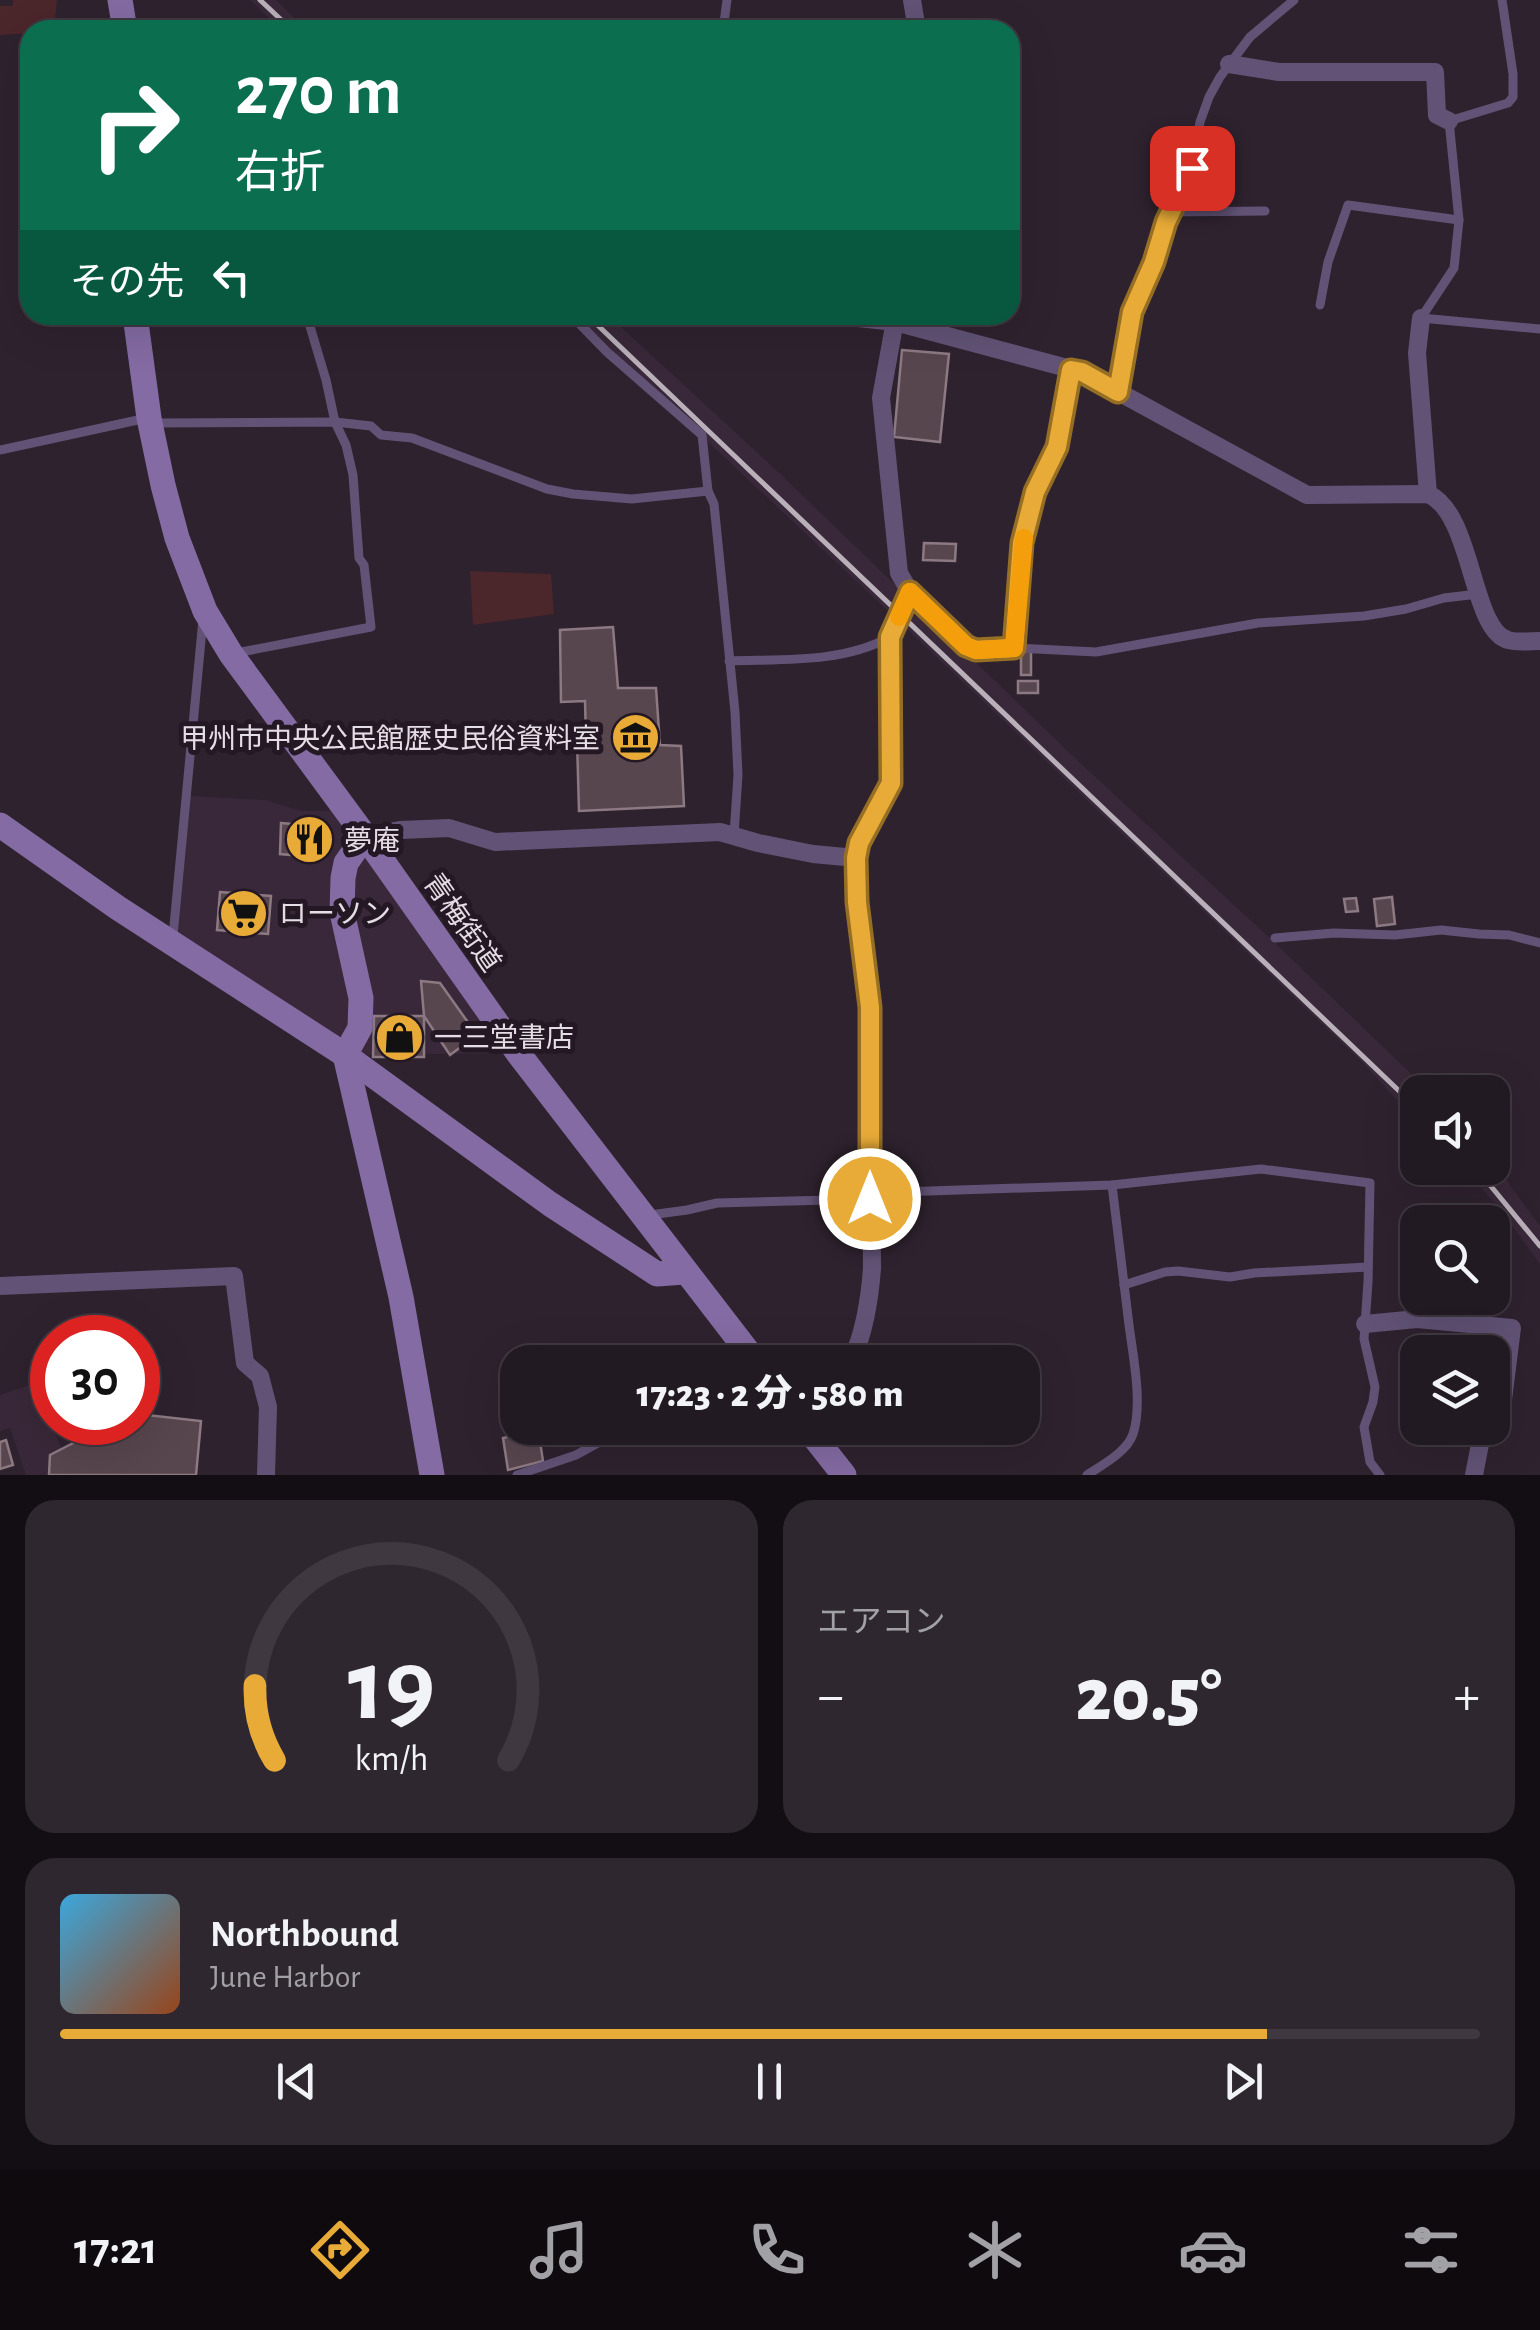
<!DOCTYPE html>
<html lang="ja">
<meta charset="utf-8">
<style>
:root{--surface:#221a22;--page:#2e272f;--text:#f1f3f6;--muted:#a2a1a5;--line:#3f3840;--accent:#e8ab37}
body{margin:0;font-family:"Alegreya Sans","Noto Sans JP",sans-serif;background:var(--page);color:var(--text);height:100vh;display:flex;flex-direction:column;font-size:38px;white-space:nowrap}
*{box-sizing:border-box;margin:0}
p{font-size:32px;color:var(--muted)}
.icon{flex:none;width:55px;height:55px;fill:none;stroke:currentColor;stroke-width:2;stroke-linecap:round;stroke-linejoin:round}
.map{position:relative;height:1475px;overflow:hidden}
.panel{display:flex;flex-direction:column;gap:25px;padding:25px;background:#130e13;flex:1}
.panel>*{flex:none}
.top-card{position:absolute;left:20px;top:20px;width:1000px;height:305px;border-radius:30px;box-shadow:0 10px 40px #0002,0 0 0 2px var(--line);background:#0b6e4f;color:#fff;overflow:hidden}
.fabs{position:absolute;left:1400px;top:1075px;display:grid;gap:20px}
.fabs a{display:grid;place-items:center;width:110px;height:110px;border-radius:20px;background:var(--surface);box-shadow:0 10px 40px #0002,0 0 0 2px var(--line);font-size:50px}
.speed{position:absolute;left:30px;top:1315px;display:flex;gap:20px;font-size:50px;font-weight:700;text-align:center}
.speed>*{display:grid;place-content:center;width:130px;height:130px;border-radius:50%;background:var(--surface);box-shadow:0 10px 40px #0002,0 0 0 2px var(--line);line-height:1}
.speed .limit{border:15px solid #d22;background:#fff;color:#111}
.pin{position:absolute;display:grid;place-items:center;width:85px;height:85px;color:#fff;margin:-42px;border-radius:20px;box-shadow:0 5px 15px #0006}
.me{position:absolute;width:110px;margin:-55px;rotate:0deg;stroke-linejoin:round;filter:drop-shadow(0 0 8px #0008)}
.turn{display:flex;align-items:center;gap:35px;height:210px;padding:0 50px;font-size:45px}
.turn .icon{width:130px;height:130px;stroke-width:2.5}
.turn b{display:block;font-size:70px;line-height:85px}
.then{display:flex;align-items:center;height:95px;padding:0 50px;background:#0003;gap:20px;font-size:38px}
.big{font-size:75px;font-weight:800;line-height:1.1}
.panel .tile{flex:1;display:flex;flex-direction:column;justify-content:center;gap:15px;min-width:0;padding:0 35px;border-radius:30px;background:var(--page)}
.panel .dial{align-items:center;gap:0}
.dial svg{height:260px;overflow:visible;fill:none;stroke:var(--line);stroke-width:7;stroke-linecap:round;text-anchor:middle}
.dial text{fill:var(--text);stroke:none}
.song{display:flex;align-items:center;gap:30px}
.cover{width:120px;height:120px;border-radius:15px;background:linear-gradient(135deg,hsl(200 70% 55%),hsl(20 70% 35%))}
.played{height:10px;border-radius:5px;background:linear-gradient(90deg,var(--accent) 85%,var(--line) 85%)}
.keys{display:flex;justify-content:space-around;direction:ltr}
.heat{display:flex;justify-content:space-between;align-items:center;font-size:55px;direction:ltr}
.panel .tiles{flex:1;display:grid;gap:25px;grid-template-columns:1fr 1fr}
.tile:last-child{grid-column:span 2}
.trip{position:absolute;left:500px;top:1345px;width:540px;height:100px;border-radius:30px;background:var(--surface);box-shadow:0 10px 40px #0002,0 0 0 2px var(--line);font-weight:800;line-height:100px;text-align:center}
.tabs{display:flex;height:160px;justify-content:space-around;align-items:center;background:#0e0a0e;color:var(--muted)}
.tabs .icon{width:70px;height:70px}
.tabs .current{color:var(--accent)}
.tabs b{font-size:45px;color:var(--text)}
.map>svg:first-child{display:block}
</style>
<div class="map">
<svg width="1540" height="1475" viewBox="0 0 1540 1475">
<rect width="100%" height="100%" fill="#2e222e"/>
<g fill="#392839">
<polygon points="250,0 276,0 307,30 281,30"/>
<polygon points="573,315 608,315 775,469 1076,759 1274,942 1430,1092 1418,1092 1417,1122 1362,1062 903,625"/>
<polygon points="189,796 266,800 301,811 328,811 344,808 518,1053 345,1055 176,934"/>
<polygon points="1493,1162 1540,1226 1540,1264 1502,1212 1464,1168 1492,1168"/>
<polygon points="33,1384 62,1449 114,1423 138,1422 138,1414 201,1421 196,1475 26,1475 10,1428 0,1431 0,1395"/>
</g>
<g fill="#4b262b">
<polygon points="13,0 57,0 54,30 30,30 30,33 0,35 0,6 13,6"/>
<polygon points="470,571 551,574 554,614 473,625"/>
</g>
<g fill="#58464e" stroke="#8d7982" stroke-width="2.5">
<polygon points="902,350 949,354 940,442 894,437"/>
<polygon points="924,543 956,544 955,561 923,560"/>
<polygon points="613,627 618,688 656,688 660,745 681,746 684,806 579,811 577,740 586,740 585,701 561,702 560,630"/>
<rect x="1021" y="651" width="10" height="24"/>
<rect x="1018" y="681" width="20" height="12"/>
<polygon points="281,823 326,827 324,858 280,854"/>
<polygon points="220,892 271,896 268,934 217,930"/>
<polygon points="1392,897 1395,924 1377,926 1374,899"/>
<polygon points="1356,898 1358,911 1346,912 1344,899"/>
<polygon points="421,981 440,983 477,1035 450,1055 424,1016"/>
<polygon points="374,1016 424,1016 424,1057 373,1057"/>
<polygon points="518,1413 518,1428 538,1428 543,1461 508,1470 503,1438 517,1435 511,1414"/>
<polygon points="138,1414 201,1421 196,1475 49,1475 50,1455 114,1422 138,1422"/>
<polygon points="6,1440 13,1465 0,1469 0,1442"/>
</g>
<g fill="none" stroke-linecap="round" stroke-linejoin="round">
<g stroke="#625376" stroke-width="9">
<polyline points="1502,0 1513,74 1513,97 1508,103 1449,121 1459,220 1454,268 1421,318 1540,329"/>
<polyline points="723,30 727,0"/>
<polyline points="1171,212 1265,211"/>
<polyline points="1320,305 1328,262 1348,205 1459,220"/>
<polyline points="1118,392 1132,311 1153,263 1166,222 1192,168 1200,122 1209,97 1220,77 1250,37 1294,0"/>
<polyline points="155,423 335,422 371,426 381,435 412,438 547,489 573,494 632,499 708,491 702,435 607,352 571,315"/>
<polyline points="0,450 147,418"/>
<polyline points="708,491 714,504 735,712 738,775 734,835"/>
<polyline points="910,592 966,646 976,649 1015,648 1096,652 1258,623 1364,616 1406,609 1444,598 1478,594"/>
<polyline points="1015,648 1023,543 1035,492 1057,447 1071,370"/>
<polyline points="236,653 371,627 364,565 359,558 353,475 346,445 335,422 326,380 309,323 316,315"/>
<path d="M729,661C781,659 842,663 888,638"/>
<polyline points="173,936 203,619"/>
<polyline points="1275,938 1334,933 1395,935 1441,930 1479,934 1509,935 1540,943"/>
<polyline points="870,1193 1112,1185 1261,1169 1370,1183 1368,1282 1364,1339 1375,1387 1373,1402 1364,1427 1370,1462 1380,1475"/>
<polyline points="650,1215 687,1210 717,1203 870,1199"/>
<polyline points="1124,1285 1165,1272 1178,1271 1230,1277 1254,1273 1368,1267"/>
<polyline points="517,1475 576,1455 625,1428"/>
<path d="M1087,1475C1102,1465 1127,1452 1133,1434C1143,1404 1133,1356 1129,1325C1123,1279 1118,1232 1112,1185"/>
</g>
<g stroke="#625376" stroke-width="18">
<polyline points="912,0 917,30"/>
<polyline points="1229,64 1279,72 1435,72 1437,115 1449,121"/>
<path d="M830,315L895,322L1082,372L1307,495L1428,494C1473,513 1471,630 1508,640C1518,643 1530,641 1540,641"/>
<polyline points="1421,318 1417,353 1428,494"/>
<polyline points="365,836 400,830 449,828 495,842 720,832 758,843 813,854 856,858"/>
<polyline points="0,1286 234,1276 245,1363 260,1376 268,1407 266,1475"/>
<polyline points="1365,1324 1417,1319 1512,1328 1503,1400 1492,1418"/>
<path d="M850,1362C864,1338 870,1296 872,1268L870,1007L857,902L856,858L859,843L891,783L890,637L910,592L899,573L881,398L896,315"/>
<polyline points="1474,1475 1481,1439 1487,1428"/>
</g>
<g stroke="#846ba3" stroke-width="25">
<polyline points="120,0 125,30"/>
<polyline points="135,315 149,418 163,485 177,538 205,611 231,654 365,836 518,1053 756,1362"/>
<polyline points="0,825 118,908 345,1055 550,1204 657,1274 684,1272"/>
<polyline points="365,836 346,863 343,878 342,912 361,998 360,1028 345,1055 401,1297 432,1475"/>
<polyline points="807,1428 844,1475"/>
</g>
<g stroke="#b9b0b9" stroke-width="5">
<polyline points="260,0 292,30"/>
<polyline points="587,315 1418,1109"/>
<polyline points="1476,1168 1540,1246"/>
</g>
</g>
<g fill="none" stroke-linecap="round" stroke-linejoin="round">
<defs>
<polyline id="route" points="870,1199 870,1007 857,902 856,858 859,843 891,783 890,637 910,592 966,646 976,650 1014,648 1022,543 1035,492 1057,447 1071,370 1082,372 1118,392 1132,312 1154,262 1166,222 1192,168"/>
</defs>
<use href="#route" stroke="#976f24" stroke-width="25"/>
<use href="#route" stroke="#e8ab37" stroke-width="18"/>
<polyline stroke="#f59e0b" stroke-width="18" points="899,617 910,592 966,646 976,650 1014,648 1024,538"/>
</g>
<defs>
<symbol id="museum-disc" viewBox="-11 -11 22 22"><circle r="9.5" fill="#e8ab37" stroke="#241824"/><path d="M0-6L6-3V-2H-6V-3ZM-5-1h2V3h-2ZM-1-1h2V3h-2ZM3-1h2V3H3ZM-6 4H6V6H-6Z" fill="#111"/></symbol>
<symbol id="restaurant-disc" viewBox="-11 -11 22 22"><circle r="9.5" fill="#e8ab37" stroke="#241824"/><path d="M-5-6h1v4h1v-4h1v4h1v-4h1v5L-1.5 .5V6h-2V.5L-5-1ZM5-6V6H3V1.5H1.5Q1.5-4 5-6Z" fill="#111"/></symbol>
<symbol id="supermarket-disc" viewBox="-11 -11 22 22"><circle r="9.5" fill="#e8ab37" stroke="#241824"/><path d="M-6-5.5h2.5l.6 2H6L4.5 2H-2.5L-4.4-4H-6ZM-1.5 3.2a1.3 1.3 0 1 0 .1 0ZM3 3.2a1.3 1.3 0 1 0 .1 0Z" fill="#111"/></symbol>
<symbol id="shop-disc" viewBox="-11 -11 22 22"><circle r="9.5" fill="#e8ab37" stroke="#241824"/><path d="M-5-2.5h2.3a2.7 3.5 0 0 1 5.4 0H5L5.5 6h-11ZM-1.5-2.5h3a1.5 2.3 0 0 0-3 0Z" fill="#111"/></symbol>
</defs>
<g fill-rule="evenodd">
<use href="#museum-disc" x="608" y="710" width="55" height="55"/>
<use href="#restaurant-disc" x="282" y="812" width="55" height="55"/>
<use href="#supermarket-disc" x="216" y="886" width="55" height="55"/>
<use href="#shop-disc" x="372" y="1010" width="55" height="55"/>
</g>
<g text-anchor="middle" stroke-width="10" stroke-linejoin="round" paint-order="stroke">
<g font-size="28" fill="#e5dde5" stroke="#241824" text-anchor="start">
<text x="600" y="748" text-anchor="end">甲州市中央公民館歴史民俗資料室</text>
<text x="344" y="850">夢庵</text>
<text x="279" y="923">ローソン</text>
<text x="434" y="1047">一三堂書店</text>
</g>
<g font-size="28" fill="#e5dde5" stroke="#241824">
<text transform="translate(463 922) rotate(55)" y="10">青梅街道</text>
</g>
</g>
</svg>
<div class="fabs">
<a><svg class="icon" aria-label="sound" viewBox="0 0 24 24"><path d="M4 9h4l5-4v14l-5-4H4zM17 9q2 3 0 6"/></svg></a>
<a><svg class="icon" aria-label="search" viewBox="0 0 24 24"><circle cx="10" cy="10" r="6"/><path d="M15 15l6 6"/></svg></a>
<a><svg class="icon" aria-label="layers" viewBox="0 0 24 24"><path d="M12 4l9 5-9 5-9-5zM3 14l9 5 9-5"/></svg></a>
</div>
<div class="speed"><div class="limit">30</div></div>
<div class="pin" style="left:1192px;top:168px;background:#d93025"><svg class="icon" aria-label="arrive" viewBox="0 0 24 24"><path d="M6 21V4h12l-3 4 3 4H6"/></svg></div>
<svg class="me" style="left:870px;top:1199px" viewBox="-20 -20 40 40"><circle r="17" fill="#e8ab37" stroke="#fff" stroke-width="3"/><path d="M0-11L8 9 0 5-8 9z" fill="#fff"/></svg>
<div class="trip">17:23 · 2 分 · 580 m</div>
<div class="top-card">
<div class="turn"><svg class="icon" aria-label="right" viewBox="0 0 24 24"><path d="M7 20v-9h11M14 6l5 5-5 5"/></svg><div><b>270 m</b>右折</div></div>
<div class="then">その先<svg class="icon" aria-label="left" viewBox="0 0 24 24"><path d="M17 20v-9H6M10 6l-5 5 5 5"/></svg></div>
</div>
</div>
<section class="panel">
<div class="tiles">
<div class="tile dial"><svg viewBox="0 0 100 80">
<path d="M14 69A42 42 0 1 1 86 69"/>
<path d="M14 69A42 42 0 0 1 8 46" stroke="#e8ab37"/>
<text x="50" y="56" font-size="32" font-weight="700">19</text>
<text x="50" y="72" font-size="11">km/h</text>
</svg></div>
<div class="tile"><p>エアコン</p>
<div class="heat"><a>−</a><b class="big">20.5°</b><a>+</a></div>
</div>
<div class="tile">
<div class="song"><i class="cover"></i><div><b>Northbound</b><p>June Harbor</p></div></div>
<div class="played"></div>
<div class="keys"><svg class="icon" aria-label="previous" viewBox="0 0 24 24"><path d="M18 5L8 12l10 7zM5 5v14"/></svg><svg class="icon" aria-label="pause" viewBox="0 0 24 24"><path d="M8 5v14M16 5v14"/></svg><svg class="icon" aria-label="next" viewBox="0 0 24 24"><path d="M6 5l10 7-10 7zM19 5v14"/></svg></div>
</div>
</div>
</section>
<nav class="tabs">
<b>17:21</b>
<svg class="icon current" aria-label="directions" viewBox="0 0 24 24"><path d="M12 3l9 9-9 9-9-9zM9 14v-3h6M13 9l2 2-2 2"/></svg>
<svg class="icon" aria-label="music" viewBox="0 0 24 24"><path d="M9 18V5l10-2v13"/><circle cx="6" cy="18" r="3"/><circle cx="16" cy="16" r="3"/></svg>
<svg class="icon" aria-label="phone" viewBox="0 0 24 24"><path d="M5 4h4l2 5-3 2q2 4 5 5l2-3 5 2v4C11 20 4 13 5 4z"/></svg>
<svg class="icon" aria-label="climate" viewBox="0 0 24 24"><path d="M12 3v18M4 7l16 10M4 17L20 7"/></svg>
<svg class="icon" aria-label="car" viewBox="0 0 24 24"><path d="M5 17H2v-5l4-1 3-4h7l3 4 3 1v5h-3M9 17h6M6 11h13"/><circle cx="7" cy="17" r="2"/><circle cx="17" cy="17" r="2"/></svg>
<svg class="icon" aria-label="filters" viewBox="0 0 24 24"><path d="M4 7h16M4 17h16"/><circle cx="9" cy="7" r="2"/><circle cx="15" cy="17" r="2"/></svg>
</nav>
